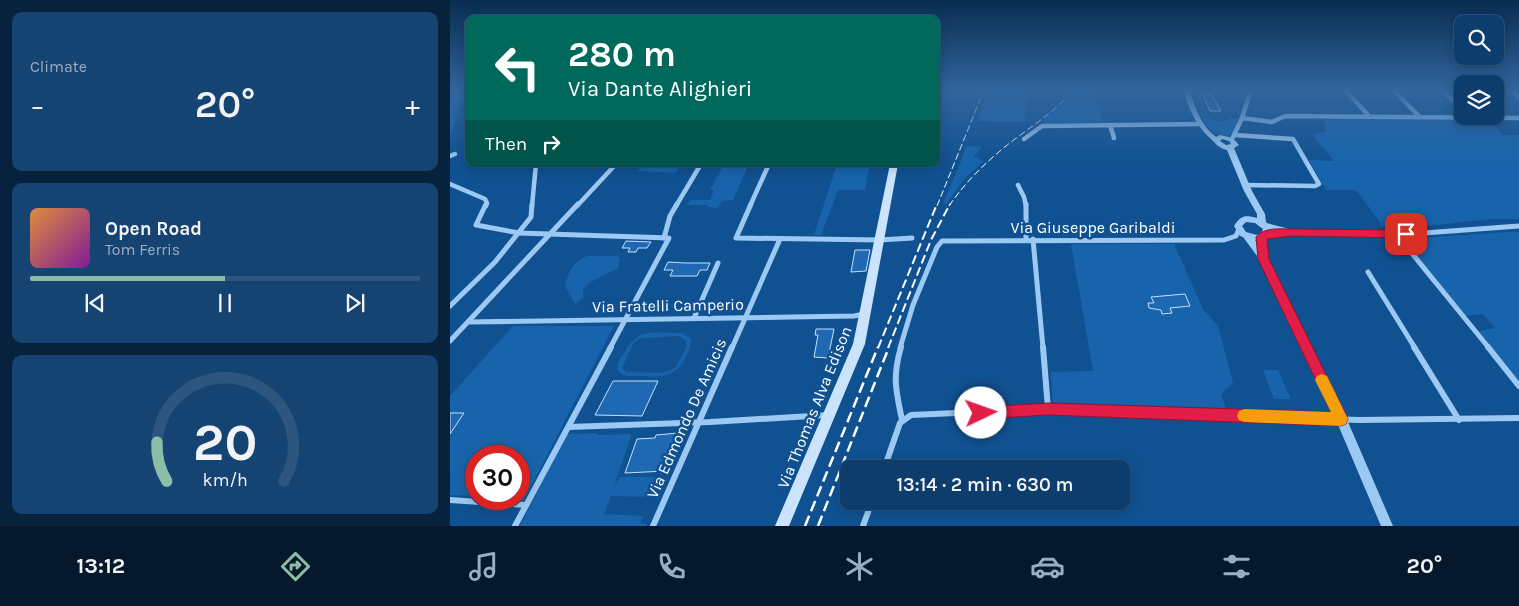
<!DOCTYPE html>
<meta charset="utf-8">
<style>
:root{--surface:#0c3d6d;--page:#154472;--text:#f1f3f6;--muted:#9aaec2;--line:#2c5680;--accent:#8abfa5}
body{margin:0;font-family:Karla,sans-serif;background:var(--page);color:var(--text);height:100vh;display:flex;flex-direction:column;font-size:19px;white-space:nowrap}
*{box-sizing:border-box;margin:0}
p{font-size:16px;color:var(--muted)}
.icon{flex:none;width:28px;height:28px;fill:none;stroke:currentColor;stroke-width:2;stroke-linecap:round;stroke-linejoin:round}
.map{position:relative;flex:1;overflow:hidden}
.details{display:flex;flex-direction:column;gap:12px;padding:12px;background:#07223c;width:450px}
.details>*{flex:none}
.guide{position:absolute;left:15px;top:15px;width:475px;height:152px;border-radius:10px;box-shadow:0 2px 12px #0003,0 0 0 1px var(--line);background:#00695c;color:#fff;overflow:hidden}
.controls{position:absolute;left:1004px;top:15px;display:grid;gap:10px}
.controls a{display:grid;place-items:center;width:50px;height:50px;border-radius:10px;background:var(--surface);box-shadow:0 2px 12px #0003,0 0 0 1px var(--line);font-size:25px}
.speed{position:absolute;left:15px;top:445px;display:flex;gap:10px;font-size:25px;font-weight:700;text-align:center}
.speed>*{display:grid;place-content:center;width:65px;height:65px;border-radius:50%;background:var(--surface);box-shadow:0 2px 12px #0003,0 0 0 1px var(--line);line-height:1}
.speed .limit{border:8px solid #d22;background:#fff;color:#111}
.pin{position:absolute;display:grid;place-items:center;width:42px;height:42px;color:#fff;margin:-21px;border-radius:10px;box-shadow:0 2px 8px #0006}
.me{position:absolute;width:55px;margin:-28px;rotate:87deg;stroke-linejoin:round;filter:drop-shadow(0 0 4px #0008)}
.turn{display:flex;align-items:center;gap:18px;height:105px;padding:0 20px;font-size:22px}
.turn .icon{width:65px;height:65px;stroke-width:2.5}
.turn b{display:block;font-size:35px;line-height:42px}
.then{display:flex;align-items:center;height:48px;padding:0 20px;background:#0003;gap:10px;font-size:19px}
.big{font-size:38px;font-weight:600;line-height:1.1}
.details .widget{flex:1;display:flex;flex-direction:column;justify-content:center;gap:8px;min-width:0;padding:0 18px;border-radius:10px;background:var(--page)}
.details .dial{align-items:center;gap:0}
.dial svg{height:130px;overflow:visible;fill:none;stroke:var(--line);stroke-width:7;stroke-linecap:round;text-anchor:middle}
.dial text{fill:var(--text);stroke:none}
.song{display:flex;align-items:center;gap:15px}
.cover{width:60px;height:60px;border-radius:8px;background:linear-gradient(135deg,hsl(30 70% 55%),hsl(290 70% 35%))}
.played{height:5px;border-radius:2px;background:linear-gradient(90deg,var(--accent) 50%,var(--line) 50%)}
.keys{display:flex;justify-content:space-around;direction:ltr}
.heat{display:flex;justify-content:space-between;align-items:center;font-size:28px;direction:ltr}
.trip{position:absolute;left:390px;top:460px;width:290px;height:50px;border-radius:10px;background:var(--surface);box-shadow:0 2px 12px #0003,0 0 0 1px var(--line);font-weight:600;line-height:50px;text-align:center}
.tabs{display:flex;height:80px;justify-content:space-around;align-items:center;background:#05182c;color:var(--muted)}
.tabs .icon{width:35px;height:35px}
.tabs .selected{color:var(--accent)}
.tabs b{font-size:22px;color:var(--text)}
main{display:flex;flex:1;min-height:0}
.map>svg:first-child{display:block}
</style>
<main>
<section class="details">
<div class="widget"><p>Climate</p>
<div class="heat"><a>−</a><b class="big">20°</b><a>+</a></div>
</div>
<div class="widget">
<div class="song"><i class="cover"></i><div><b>Open Road</b><p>Tom Ferris</p></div></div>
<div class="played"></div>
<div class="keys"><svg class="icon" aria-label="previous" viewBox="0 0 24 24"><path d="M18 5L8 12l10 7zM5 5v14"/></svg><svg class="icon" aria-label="pause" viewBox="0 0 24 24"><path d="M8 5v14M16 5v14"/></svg><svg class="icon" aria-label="next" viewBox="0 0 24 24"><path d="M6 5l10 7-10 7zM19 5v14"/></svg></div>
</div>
<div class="widget dial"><svg viewBox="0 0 100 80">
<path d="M14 69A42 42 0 1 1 86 69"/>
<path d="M14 69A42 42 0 0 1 8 45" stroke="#8abfa5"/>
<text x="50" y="56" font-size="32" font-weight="700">20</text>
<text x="50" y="72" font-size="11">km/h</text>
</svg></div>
</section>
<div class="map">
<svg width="1069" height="526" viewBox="0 0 1069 526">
<rect width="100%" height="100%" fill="#105191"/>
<g fill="#1864ac" fill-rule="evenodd">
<polygon points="0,90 19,90 19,98 12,100 0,138"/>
<polygon points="539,90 576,92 576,122 527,121"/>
<polygon points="625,90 645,90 653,122 590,123"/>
<path d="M760,118L767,122L777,121L779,118H789L784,132C772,141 757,131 753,119Z"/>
<polygon points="885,118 1039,120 1053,135 1069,135 1069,219 1041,219 949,229 944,226 931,227 930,222 906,190 876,190 859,160 884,161 862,134 876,132 874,120 884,120"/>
<polygon points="517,146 532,147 524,156 534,161 515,178 496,204 493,204"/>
<polygon points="193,164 243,164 242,166 230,166 226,173 188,171"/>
<polygon points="274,164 299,164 283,200 272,201 268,208 257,207 257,205 237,205 240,200 260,200 264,190 260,190"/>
<polygon points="387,164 420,164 415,190 388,190 371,235 364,235"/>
<polygon points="1059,232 1069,232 1069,380 1029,331 1045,328 1033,314 1016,316 953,239"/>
<polygon points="621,244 724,244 753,309 768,326 783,383 771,394 776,408 603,403 601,372 643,371"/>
<path d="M137,256H168L170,260L168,268L139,283L133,290V298L125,304L115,286C118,272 123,261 137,256Z"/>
<polygon points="63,326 164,326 74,500 62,499 69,499 69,456 26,456 26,496 0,495 0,435 13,413 0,413 0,396"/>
<path d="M232,333L240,338C242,345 239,350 236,356C226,378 212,377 190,376C182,376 174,377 168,371C166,364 170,359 174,353C189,326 204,333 232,333ZM229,336L236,341L237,346L226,367L221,370L212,373L177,372L172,368L184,342L191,338Z"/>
<polygon points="813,370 828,370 841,399 824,399"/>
<polygon points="147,433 147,435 182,434 163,489 169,477 213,477 205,497 161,496 154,514 193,516 190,523 197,524 196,526 70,526 116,434"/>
</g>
<g fill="#1e69b1" stroke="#c3e2fd">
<polygon points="753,95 762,95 771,111 760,111"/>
<polygon points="176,241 201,242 197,248 188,248 186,252 178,252 180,248 172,248"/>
<polygon points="405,250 420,250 416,271 401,272"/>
<polygon points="218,262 236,263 260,263 257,270 250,270 247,276 220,276 223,270 214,270"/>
<polygon points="735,294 740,306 720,308 722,313 712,314 711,310 699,308 698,303 704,303 701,297"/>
<polygon points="366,329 384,329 378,358 364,357 368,335 365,335"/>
<polygon points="163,381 208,381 192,416 145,415"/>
<polygon points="0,413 14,413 0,434"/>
<polygon points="228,433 216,471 175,473 187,439 205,438 206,435"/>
</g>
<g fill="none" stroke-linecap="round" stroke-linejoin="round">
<g stroke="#9cc9f3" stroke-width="4.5">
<polyline points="895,90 919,116"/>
<polyline points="943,90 969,116"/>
<polyline points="992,90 1012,109"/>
<polyline points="792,118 822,122 835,116 1069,118"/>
<polyline points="660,125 664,138"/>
<polyline points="785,135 843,139 869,184 865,186 795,185"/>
<polyline points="783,137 792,118 801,90"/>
<polyline points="574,139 592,126 750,124"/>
<polyline points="0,156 5,154"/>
<polyline points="0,184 35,199 37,203 36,206"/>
<polyline points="568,185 574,197 576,206"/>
<polyline points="82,206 86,164"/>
<polyline points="127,206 166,164"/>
<polyline points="226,206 251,164"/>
<polyline points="300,206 319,164"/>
</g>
<g stroke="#9cc9f3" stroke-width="5">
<polyline points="36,204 26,225 69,233 219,238 160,348"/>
<polyline points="301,204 286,238 430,240 462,238"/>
<polyline points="576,204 576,239"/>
<polyline points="814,225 837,231"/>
<polyline points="816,234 842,232 947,235 1069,226"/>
<polyline points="947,235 1039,348"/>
<polyline points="214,238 220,216 227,204"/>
<polyline points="583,239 593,348"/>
<polyline points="918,272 965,348"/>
<polyline points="0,306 45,262 81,217 82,204"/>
<polyline points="244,318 268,263"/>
<polyline points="20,322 404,316 414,314"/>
<polyline points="0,341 128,204"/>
<polyline points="282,348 330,239"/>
<polyline points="450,348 463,305 487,247 492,241 774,240 786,236 789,229"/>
</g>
<g stroke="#9cc9f3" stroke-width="6">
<path d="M451,347C442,378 446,390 452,420"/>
<polyline points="593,347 598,409"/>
<polyline points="964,347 1009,420"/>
<polyline points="1038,347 1069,386"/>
<polyline points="119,427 260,422 378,415"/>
<polyline points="434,469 450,423 461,415 598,409 909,420 1069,418"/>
<polyline points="0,500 76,505"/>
<polyline points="65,526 161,347"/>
<polyline points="203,526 282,347"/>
<polyline points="413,526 422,501"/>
</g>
<g fill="#9cc9f3" fill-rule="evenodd">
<path d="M733,90H739C745,107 751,126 766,137L770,135L783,138L789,145L784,148L802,191L815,214L816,222L821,229L819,236L808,241L805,240L818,259L895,415L943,526H931L886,420L810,260L793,237L790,236L784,226C791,215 795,215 807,218V214L794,191L777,150C769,148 766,144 761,139C745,124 740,111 733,90ZM772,139L779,141L781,144L776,145L770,141ZM796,222L805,223L813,229L812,232L807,235L796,232L792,226Z"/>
<polygon points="1058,90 1065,90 1069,94 1069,100"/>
</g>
<polygon fill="#cbe4fd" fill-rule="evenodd" points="440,164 448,164 415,344 339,526 325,526 403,344"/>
<g stroke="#fff" stroke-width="1" stroke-dasharray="7 3" stroke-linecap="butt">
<polyline points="487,206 534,90"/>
<path d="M499,206C516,181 537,161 561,142C582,126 606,111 623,90"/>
</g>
<g stroke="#fff" stroke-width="2" stroke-dasharray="9 4" stroke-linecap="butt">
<polyline points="428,348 487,204"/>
<polyline points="438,348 481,240 500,204"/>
</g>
<g stroke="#fff" stroke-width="2.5" stroke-dasharray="11 5" stroke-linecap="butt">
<polyline points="355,526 428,347"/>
<polyline points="368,526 439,347"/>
</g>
</g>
<linearGradient id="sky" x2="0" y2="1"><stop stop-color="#092d50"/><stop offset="0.55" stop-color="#31659d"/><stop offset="1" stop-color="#31659d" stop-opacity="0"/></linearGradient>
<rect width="1069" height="164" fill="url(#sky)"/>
<path fill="#e11d48" stroke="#92132f" d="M842,229L956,230L961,234L956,238L842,236L817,239L819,259L896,415L898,419L896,424L891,426L598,415L531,419L526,417L524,413L526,409L531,407L598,403L881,412L808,259L806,237C814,227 830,229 842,229Z"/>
<polygon fill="#f59e0b" points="872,374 877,376 896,415 898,419 896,424 891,426 794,422 789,420 787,416 789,411 794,409 881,412 865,380 867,376"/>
<g text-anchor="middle" stroke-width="5" stroke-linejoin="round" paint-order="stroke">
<g font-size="16" fill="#fff" stroke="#105191">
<text x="643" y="233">Via Giuseppe Garibaldi</text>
<text transform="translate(218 305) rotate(-1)" y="6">Via Fratelli Camperio</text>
<text transform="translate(364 407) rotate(-68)" y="6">Via Thomas Alva Edison</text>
<text transform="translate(236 418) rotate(-66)" y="6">Via Edmondo De Amicis</text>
</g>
</g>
</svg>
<div class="controls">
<a><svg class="icon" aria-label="search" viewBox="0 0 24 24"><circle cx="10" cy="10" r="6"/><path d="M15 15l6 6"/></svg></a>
<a><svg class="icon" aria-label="layers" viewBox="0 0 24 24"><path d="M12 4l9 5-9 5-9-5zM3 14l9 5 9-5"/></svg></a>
</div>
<div class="speed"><div class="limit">30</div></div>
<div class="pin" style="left:956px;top:234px;background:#d93025"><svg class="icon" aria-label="arrive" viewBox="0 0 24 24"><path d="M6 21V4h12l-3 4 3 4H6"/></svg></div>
<svg class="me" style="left:531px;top:413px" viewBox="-20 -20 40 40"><circle r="19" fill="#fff"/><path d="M0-13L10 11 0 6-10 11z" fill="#e11d48"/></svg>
<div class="trip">13:14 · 2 min · 630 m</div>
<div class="guide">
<div class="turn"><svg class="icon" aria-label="left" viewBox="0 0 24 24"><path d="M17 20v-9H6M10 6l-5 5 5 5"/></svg><div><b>280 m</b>Via Dante Alighieri</div></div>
<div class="then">Then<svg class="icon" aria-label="right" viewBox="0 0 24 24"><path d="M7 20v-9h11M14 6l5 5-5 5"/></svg></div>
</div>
</div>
</main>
<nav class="tabs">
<b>13:12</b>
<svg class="icon selected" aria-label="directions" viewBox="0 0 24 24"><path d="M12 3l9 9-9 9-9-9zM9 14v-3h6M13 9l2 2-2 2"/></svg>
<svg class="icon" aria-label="music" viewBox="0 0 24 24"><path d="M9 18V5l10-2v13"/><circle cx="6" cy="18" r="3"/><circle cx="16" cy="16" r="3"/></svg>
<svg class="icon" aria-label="phone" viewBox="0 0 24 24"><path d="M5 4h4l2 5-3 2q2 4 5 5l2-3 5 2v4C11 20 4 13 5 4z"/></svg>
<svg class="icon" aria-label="climate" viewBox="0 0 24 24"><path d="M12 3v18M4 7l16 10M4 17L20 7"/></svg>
<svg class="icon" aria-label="car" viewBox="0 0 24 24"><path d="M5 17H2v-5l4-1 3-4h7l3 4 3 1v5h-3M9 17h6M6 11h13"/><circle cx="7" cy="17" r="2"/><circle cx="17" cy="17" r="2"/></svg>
<svg class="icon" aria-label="filters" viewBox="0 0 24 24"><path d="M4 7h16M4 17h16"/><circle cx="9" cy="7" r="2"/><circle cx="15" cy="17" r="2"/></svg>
<b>20°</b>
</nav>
